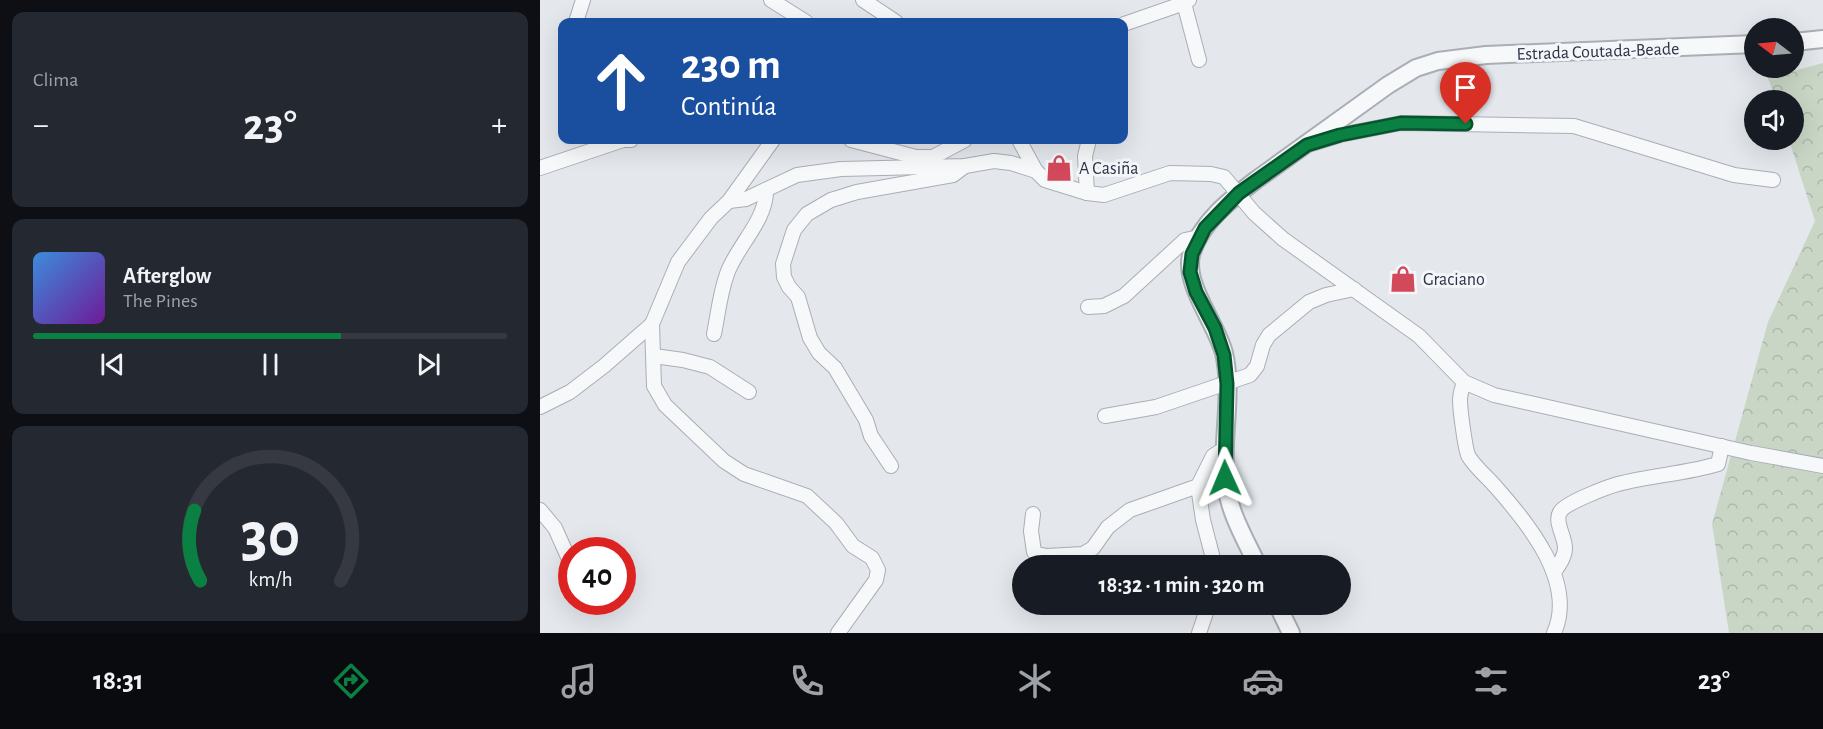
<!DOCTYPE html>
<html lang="es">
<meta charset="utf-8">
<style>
:root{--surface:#171b24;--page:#242831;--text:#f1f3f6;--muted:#9ea1a6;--line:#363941;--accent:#0b8043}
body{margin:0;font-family:"Alegreya Sans",sans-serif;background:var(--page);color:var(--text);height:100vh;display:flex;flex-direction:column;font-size:22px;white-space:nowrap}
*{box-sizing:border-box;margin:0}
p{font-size:20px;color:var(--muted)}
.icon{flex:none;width:33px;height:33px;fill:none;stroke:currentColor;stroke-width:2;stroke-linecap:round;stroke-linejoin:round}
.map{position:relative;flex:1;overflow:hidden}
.panel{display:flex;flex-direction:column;gap:12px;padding:12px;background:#0d0f14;width:540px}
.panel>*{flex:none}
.hud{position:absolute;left:18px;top:18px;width:570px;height:126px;border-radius:12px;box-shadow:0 6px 24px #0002;background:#1a4fa0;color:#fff;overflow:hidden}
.needle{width:39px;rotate:286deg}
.controls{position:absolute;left:1204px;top:18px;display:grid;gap:12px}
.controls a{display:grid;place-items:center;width:60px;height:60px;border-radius:50%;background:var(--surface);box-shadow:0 6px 24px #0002;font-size:30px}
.speed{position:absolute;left:18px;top:537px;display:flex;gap:12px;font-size:30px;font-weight:700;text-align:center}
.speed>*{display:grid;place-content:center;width:78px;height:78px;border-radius:50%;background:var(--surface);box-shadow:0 6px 24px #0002;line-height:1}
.speed .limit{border:9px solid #d22;background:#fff;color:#111}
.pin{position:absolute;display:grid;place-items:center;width:51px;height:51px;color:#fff;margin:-62px -26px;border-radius:50% 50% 50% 0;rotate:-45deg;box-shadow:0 0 6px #0007}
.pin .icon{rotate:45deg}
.me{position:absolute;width:66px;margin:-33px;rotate:359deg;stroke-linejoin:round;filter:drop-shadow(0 0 4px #0008)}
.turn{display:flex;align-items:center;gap:21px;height:126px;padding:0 24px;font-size:27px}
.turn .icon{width:78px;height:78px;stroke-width:2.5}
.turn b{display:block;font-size:42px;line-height:51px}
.big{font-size:45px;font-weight:600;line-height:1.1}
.panel .card{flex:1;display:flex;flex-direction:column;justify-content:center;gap:9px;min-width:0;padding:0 21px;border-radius:12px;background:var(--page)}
.panel .dial{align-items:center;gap:0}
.dial svg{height:156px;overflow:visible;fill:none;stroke:var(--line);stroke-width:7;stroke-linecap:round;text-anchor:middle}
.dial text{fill:var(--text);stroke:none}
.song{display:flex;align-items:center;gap:18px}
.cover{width:72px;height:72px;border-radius:9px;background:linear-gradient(135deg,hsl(210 70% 55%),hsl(280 70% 35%))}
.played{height:6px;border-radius:3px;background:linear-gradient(90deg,var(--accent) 65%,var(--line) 65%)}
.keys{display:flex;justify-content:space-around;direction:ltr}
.heat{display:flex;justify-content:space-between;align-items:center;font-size:33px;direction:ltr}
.trip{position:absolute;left:472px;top:555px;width:339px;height:60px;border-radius:30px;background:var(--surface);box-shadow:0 6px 24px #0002;font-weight:600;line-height:60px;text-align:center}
.tabs{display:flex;height:96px;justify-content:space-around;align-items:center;background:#090b0e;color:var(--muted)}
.tabs .icon{width:42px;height:42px}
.tabs .current{color:var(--accent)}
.tabs b{font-size:27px;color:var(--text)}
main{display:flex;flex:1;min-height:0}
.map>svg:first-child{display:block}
</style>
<main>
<section class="panel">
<div class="card"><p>Clima</p>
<div class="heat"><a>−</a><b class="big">23°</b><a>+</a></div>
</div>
<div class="card">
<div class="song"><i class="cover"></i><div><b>Afterglow</b><p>The Pines</p></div></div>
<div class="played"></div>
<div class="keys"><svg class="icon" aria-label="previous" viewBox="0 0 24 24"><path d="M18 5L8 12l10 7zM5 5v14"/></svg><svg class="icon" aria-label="pause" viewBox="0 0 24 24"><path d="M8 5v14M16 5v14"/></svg><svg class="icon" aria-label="next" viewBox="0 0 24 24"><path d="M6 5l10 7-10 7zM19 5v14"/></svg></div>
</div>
<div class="card dial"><svg viewBox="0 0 100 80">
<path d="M14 69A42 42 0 1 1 86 69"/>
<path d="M14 69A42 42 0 0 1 11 33" stroke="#0b8043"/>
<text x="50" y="56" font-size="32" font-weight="700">30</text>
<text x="50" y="72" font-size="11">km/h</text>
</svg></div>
</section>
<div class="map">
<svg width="1283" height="633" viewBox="0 0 1283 633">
<defs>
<pattern id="forest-crowns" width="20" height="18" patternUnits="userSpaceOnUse" patternTransform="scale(1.5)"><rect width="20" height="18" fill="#c9d6c5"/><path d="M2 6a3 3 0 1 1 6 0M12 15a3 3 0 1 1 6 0" fill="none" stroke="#adb8ab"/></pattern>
</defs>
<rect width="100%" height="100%" fill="#e4e7ec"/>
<polygon fill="url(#forest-crowns)" points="1283,63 1283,633 1189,633 1172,524 1228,322 1275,221 1249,140 1254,140 1254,100 1236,100 1228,78"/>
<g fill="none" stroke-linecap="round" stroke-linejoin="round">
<defs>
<g id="minor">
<polyline points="231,0 266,22"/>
<polyline points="323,0 356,22"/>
<polyline points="644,3 659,60"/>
<polyline points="36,22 43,0"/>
<polyline points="584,24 636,6 649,0"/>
<polyline points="233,140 189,201 171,218 138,262 112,324 114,386 125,405 184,461 204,474 267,496 296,523 313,546 332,558 338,570 336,580 298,633"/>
<polyline points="311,140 376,157 393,157 425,140"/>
<polyline points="479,140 496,171 505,180 547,193 564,195 630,173 671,174 684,177 714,213 743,239 879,336 924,382 954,395 1211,453 1283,466"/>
<polyline points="771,144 800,135 861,123 1034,126 1194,175 1233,180"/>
<polyline points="0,168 83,140 91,140"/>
<polyline points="547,193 545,156 549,140"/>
<polyline points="189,201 206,199 257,175 301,169 425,166 454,161 471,163 496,171"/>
<polyline points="548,307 564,306 584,296 645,240 659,237"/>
<path d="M174,334C178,314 180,293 187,274C196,247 227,220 226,190"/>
<polyline points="114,356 143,360 170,367 209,392"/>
<path d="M924,382C922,388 920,394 920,400C920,410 925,447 928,455C932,464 948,478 955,486C987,522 1037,582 1014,633"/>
<polyline points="0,407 30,392 64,366 112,324"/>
<polyline points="565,416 616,407 710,375 717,366 723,345 729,335 769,302 786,295 814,289"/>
<polyline points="351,466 331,436 326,420 295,368 279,353 270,338 258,297 249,287 244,277 243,264 254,230 267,214 291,200 317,192 413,175 425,166"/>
<polyline points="658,486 663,520 675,566"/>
<polyline points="0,510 15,528 32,566"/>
<polyline points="493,514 491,531 494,552 497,554 507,556 543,554 553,548 568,527 590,510 658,486 673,456 684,449"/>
<path d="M1014,572C1019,565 1025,557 1025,548C1025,536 1014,522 1020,512C1025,503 1067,487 1078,484C1111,475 1145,474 1178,464L1182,446"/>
<polyline points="659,633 669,604"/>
</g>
<g id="tertiary">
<polyline points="1254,42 1283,39"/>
<path d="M718,566C704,537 687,509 685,476C682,437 693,391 684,353C676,323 644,285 651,255C660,223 691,199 716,180L848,85L876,68L898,61L946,55L1215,44"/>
<polyline points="737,604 751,633"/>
</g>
</defs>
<use href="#minor" stroke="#a9aeb7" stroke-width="16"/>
<use href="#tertiary" stroke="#a9aeb7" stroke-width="20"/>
<use href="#minor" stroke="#f7f8fa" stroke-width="14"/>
<use href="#tertiary" stroke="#f7f8fa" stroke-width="16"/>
</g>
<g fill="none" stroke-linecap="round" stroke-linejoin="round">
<defs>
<polyline id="route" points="685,478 687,384 684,355 675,328 656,292 650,272 652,254 665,228 699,193 767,145 800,135 861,123 926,124"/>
</defs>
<use href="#route" stroke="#07532c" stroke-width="15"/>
<use href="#route" stroke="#0b8043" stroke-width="10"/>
</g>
<defs>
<symbol id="shop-bare" viewBox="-9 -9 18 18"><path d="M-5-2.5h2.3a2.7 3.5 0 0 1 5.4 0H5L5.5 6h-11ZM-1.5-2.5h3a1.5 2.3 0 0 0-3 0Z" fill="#d1495b" stroke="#f4f6f9" stroke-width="2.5" paint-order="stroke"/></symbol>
</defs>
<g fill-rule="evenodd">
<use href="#shop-bare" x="500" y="149" width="38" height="38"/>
<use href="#shop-bare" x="844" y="260" width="38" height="38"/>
</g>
<g text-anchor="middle" stroke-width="6" stroke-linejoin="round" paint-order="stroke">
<g font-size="18" fill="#2b3445" stroke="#f4f6f9">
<text transform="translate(1058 51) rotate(-2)" y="6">Estrada Coutada-Beade</text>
</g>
<g font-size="18" fill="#2b3445" stroke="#f4f6f9" text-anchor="start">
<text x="539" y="174">A Casiña</text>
<text x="883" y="285">Graciano</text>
</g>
</g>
</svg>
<div class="controls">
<a><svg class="needle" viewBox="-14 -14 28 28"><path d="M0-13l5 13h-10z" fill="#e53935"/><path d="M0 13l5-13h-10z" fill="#9ea1a6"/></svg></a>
<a><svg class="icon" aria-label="sound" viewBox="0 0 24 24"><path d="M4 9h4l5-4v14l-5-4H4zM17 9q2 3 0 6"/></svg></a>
</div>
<div class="speed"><div class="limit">40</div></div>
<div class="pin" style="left:926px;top:124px;background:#d93025"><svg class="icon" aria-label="arrive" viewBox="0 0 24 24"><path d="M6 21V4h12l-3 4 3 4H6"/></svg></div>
<svg class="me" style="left:685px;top:478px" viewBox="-20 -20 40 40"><path d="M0-17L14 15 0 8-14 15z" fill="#0b8043" stroke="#fff" stroke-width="4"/></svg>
<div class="trip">18:32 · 1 min · 320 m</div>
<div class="hud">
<div class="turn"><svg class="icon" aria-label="ahead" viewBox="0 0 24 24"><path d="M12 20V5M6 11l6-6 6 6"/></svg><div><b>230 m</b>Continúa</div></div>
</div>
</div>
</main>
<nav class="tabs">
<b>18:31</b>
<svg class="icon current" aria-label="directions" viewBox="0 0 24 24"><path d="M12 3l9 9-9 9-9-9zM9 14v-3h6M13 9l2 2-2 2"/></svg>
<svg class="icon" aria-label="music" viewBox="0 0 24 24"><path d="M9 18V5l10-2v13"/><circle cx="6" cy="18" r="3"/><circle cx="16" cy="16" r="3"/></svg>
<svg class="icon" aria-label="phone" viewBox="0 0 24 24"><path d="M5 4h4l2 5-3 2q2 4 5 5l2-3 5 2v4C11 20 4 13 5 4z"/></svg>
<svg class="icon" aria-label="climate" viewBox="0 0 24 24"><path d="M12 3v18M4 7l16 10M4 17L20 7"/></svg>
<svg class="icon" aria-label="car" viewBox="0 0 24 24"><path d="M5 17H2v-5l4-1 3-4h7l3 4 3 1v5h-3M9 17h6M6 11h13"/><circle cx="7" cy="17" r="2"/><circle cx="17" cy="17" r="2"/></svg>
<svg class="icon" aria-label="filters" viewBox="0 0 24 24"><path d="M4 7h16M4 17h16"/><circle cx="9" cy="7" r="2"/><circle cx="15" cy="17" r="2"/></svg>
<b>23°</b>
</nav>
